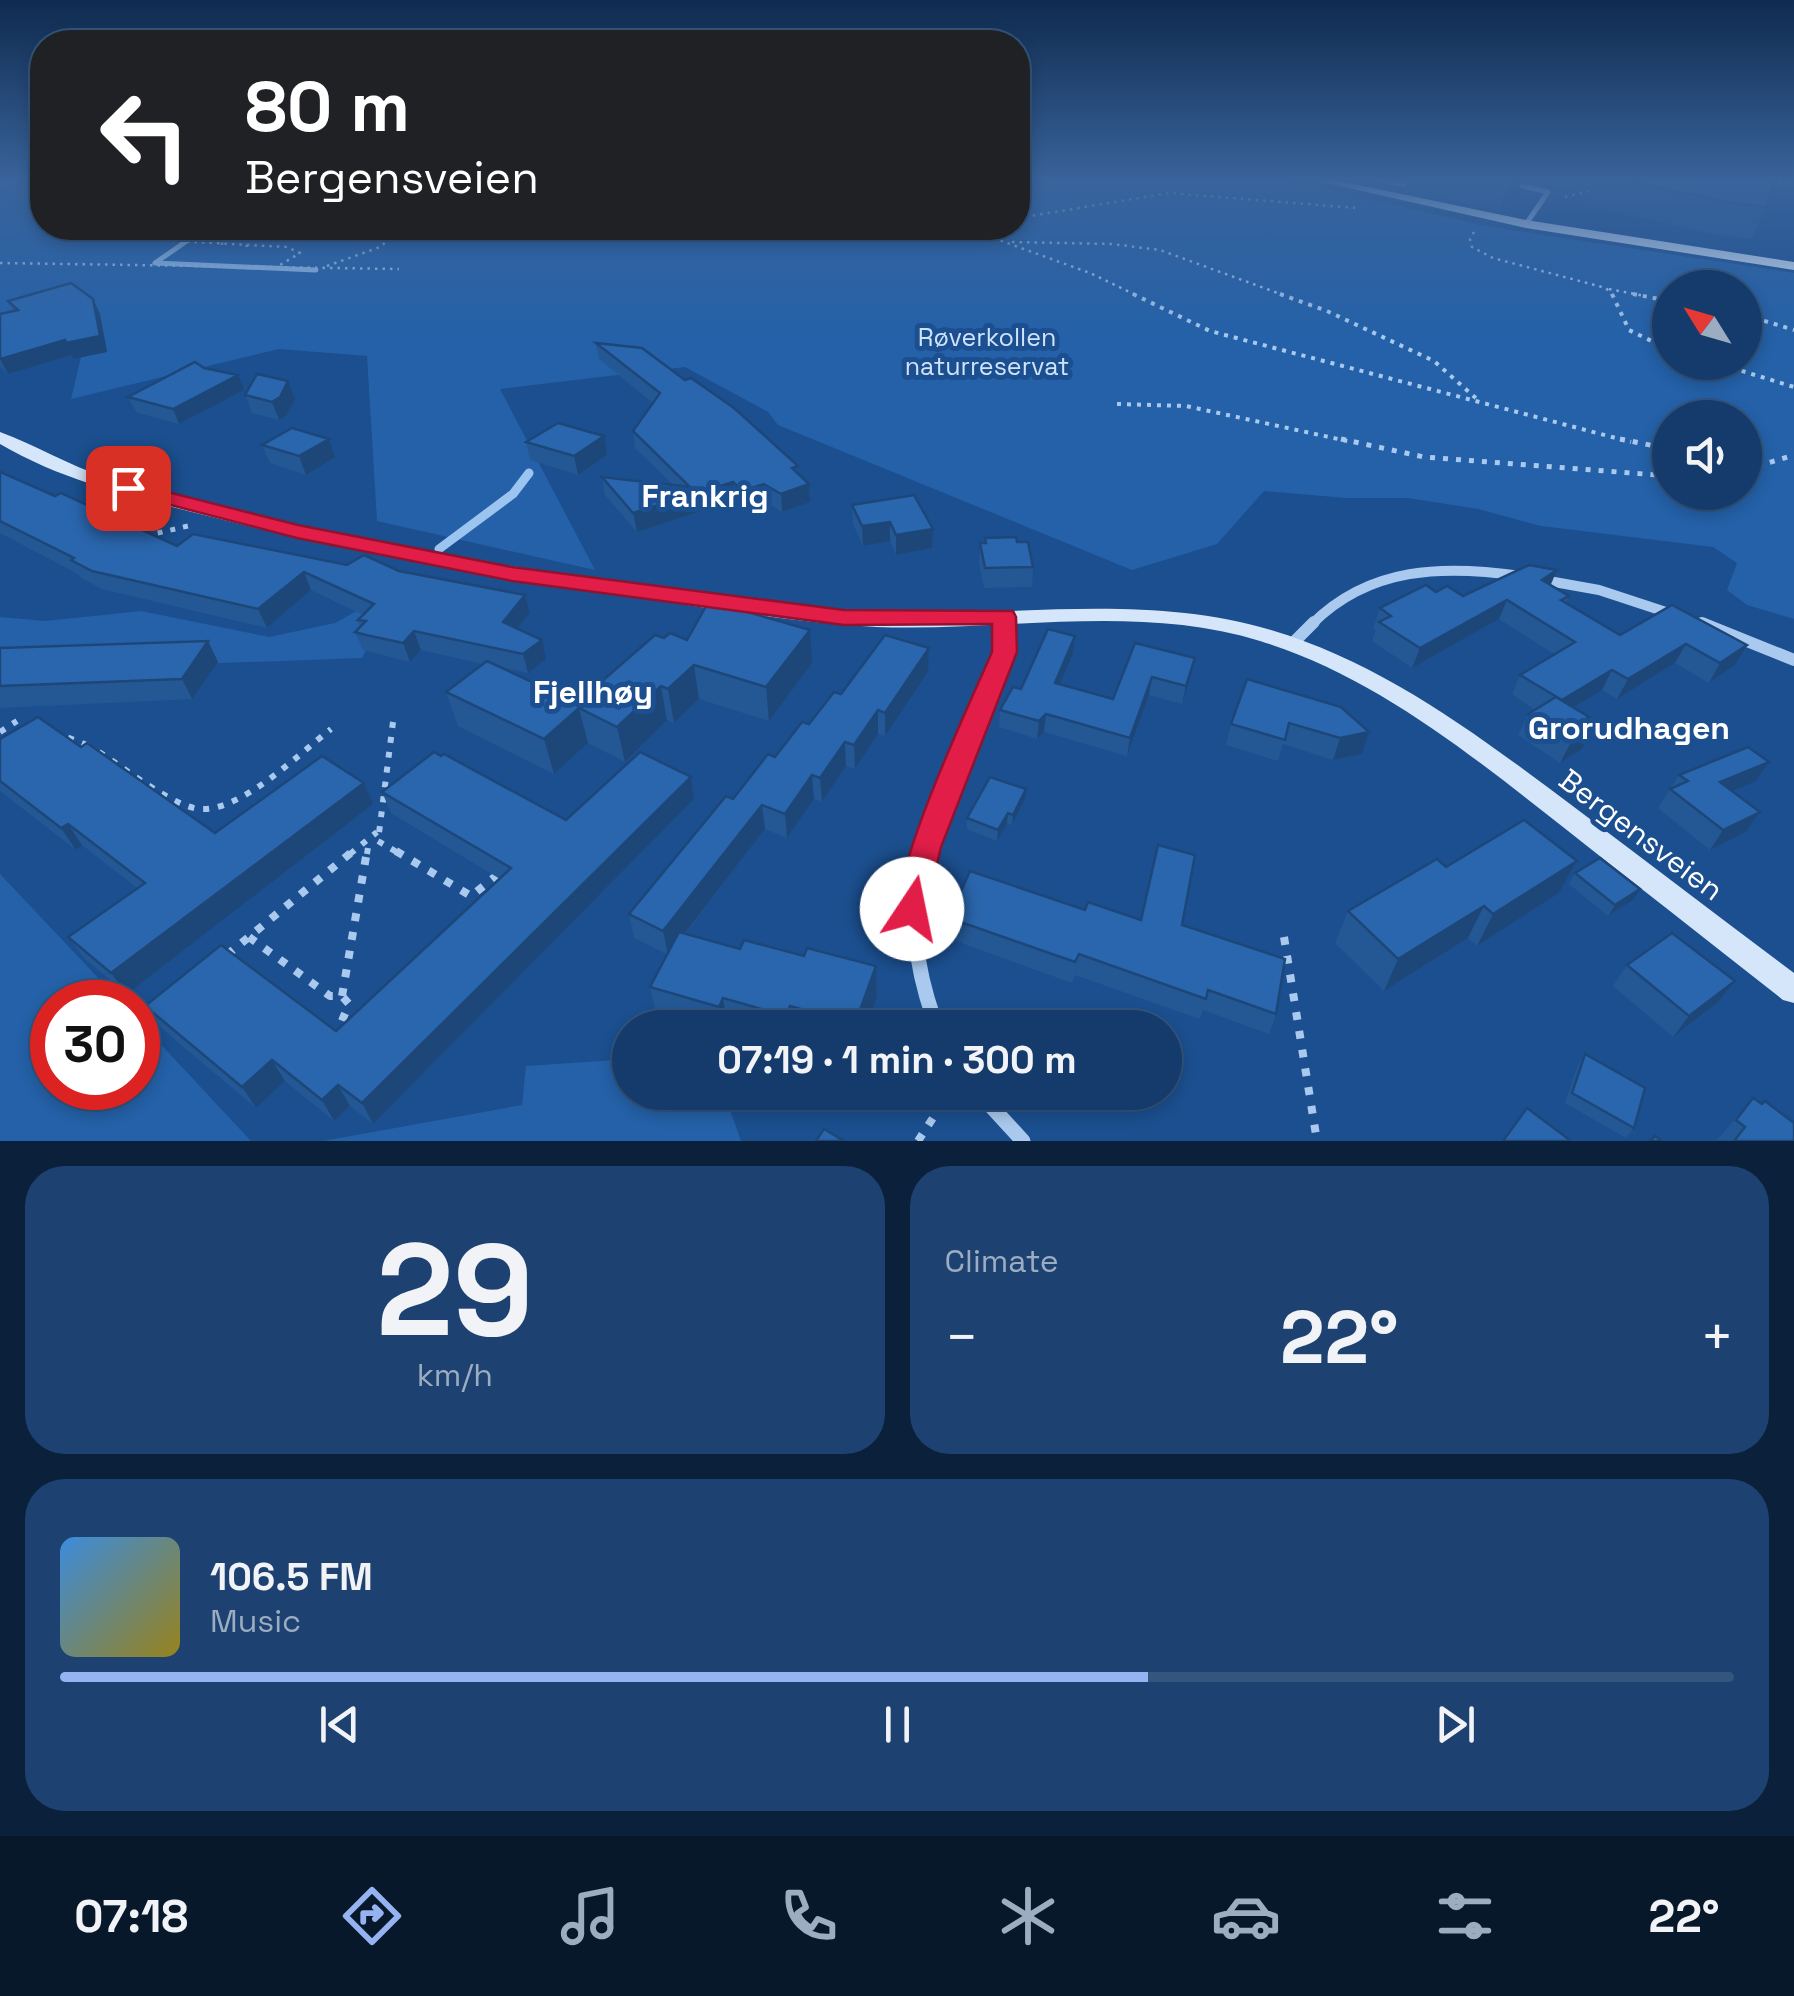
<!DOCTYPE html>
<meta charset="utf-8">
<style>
:root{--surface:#143b6b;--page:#1d4271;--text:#f1f3f6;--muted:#9dadc1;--line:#33557e;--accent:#95b2f1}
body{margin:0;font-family:"Space Grotesk",sans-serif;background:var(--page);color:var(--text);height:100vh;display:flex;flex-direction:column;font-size:38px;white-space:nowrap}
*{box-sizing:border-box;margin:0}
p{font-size:32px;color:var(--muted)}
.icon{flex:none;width:55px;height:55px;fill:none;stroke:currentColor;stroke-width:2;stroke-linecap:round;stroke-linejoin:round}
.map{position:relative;height:1141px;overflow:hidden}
.drawer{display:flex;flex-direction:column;gap:25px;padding:25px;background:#0b203b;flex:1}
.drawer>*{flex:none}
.banner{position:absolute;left:30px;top:30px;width:1000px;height:210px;border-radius:40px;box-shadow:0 5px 15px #0003,0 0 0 2px var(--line);background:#202124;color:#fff;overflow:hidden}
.needle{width:65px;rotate:307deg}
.tools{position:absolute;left:1652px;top:270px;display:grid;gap:20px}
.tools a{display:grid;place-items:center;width:110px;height:110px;border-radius:50%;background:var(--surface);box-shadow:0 5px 15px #0003,0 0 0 2px var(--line);font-size:50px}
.speed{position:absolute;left:30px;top:980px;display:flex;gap:20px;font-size:50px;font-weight:700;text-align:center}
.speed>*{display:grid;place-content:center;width:130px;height:130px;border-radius:50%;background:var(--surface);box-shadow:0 5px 15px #0003,0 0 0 2px var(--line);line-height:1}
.speed .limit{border:15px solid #d22;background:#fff;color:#111}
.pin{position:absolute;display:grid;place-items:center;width:85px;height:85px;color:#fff;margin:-42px;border-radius:20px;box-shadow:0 5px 15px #0006}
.me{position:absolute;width:110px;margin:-55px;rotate:11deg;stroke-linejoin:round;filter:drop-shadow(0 0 8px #0008)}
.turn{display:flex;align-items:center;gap:35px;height:210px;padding:0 50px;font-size:45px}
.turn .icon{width:130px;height:130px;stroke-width:2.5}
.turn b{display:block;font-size:70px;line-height:85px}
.big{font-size:75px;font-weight:800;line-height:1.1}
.drawer .widget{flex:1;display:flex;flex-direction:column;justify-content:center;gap:15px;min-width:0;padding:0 35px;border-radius:40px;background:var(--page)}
.drawer .dial{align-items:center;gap:0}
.dial b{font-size:130px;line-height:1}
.song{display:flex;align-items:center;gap:30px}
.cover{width:120px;height:120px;border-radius:15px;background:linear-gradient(135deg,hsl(210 70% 55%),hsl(50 70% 35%))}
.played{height:10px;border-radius:5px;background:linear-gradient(90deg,var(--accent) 65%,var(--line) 65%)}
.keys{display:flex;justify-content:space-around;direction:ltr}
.heat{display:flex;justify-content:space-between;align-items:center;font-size:55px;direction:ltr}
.drawer .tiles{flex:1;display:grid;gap:25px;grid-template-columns:1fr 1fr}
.widget:last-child{grid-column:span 2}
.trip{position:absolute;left:612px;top:1010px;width:570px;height:100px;border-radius:50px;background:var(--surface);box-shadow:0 5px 15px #0003,0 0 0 2px var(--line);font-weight:800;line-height:100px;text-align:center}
.dock{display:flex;height:160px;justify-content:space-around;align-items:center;background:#08182b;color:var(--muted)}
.dock .icon{width:70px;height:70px}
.dock .selected{color:var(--accent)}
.dock b{font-size:45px;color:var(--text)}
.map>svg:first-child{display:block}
</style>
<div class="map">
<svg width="1794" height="1141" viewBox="0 0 1794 1141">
<rect width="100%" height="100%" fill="#1b4f8f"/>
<g fill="#2461a8" fill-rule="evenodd">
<path d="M0,179H42V228H1018V179H1283L1485,226L1794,273V619L1747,605L1727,590L1737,563L1713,547L1541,526L1478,509L1408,498H1346L1264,491L1217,544L1132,570L778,425L768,412L685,367L500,389L595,570L377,521L367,356L279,349L71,399L84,344L0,336ZM1670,288H1745V362H1670ZM1670,418H1745V492H1670Z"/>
<polygon points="396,589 362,658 0,671 0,617 45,621 141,611 269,637 335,623"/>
<polygon points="0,874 121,1002 52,1002 52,1088 138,1088 138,1020 251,1141 0,1141"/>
<polygon points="630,1059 630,1092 724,1093 741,1141 323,1141 522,1105 526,1066"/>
</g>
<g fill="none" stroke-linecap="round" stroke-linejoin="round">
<polyline stroke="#9cc4f0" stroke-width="5" points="191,238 155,263 316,270"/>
<polyline stroke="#9cc4f0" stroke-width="9" points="439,549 513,494 529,473"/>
<g stroke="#a9c9ee" stroke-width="2.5" stroke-dasharray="2.5 5" stroke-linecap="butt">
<polyline points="1788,179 1794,180"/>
<polyline points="1772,183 1794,184"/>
<polyline points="0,185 7,179"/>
<polyline points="1565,197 1593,190"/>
<polyline points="1018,218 1169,193 1357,208"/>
<polyline points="993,228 999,240 1090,273 1138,296"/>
<polyline points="1474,232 1470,239 1472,247 1493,258 1606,288 1613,296"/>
<polyline points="157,240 287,247 300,253 280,265"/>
<polyline points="1012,242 1112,244 1160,250 1286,296"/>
<polyline points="222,245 222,239 235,228"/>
<polyline points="247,247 245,239 259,228"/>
<polyline points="0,263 399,269"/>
<polyline points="327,266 380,247 392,237 384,231 364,228"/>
<polyline points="1609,289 1645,296"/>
</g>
<g stroke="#a9c9ee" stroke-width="4" stroke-dasharray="4 6" stroke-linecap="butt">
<polyline points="1133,294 1210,331 1631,442"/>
<polyline points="1280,294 1327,311 1434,361 1478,400"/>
<polyline points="1612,294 1629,330 1670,350"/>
<polyline points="1633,294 1670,301"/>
<polyline points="1745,315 1794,330"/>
<polyline points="1713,362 1794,387"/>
<polyline points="1117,404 1186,406 1352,442"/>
</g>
<g stroke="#a9c9ee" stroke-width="5" stroke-dasharray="5 8" stroke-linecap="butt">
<polyline points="1341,439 1424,457 1670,476"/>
<polyline points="1620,439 1670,449"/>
<polyline points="1745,462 1757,464"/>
<polyline points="1745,470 1794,455"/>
<polyline points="101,516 124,509"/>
<polyline points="145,536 188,526"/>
</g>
<g stroke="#a9c9ee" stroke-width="6" stroke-dasharray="6 9" stroke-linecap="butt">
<polyline points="393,722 378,841 400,854"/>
<polyline points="0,732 17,721"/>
<polyline points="54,732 89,746"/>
<path d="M99,752C123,767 173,807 200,809C241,812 300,753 331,729"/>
<polyline points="350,854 377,832"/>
<polyline points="367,854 369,841"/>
</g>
<g stroke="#a9c9ee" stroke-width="8" stroke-dasharray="8 11" stroke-linecap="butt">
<polyline points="396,851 471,896 501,872"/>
<polyline points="249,937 330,996 342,996 349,1004 336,1035"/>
<polyline points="1284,937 1317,1141"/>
<polyline points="227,955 353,851"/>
<polyline points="342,996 367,851"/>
<polyline points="918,1141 940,1107"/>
</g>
<g stroke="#a9c9ee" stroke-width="5">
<polyline points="1377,179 1408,185"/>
<polyline points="1493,179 1548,192 1526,224"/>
</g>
<g stroke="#a9c9ee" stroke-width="10">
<polyline points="1543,580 1599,590 1672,614"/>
<polyline points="1005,617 1006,624"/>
<path d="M1312,624C1370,566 1444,565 1521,576"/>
</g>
<g stroke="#a9c9ee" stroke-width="12">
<polyline points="1702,623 1794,660"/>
<polyline points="1292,644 1314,622"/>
<polyline points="924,854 946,791 999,666 1005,622"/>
</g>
<g stroke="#a9c9ee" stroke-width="15">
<path d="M925,851C907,914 915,968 937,1028"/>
<polyline points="978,1092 1023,1141"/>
</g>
<g fill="#d6e6fa" fill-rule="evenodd">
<polygon points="1309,179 1330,179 1526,220 1794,262 1794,270 1526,228"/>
<path d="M0,432C36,445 69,466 106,477C275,529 452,559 627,583C700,594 774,606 848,611C989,622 1133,589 1271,630C1386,664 1483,739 1578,810C1650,864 1722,919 1794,973V1003L1783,1000C1710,942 1636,885 1563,827C1470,754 1374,676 1260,641C1136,603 1003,632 876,627C798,623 722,610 646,599C505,579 365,556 228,521C150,501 70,485 0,444Z"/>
</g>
</g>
<g fill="#245895">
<polygon points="1407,179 1522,179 1518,191 1500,210 1404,191"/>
<polygon points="1536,179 1776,179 1766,207 1751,239 1712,234 1583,204 1590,187"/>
<polygon points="93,299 100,314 107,352 73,359 72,355 8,374 0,366 0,314 13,311 8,301"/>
<polygon points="596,343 798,474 809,484 810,502 782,512 766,502 744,509 735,500 637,532 605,495 602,477 673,485 635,448 633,431 653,403 599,359"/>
<polygon points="244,390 179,424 136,412 128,397"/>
<polygon points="245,395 295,399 287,415 279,420 252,413"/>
<polygon points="329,439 335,457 306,475 270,463 262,445"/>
<polygon points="526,442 607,455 578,475 530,460"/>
<polygon points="0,472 177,546 399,571 525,595 530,613 518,629 546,659 528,673 501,667 577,703 664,638 687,640 812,663 769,721 699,699 674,723 667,720 625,762 588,743 554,774 458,726 446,692 483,664 421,650 410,662 363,650 355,632 360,627 358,620 363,615 311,590 267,628 102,589 81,578 78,574 0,533"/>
<polygon points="914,495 932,548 896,555 890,541 863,546 853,524 852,505"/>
<polygon points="985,538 1017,542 1033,567 1032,587 984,588 979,563 980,543 984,543"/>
<polygon points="1551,586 1569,596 1566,603 1620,635 1672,605 1735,665 1709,683 1675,663 1617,699 1602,690 1573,707 1589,717 1585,723 1593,728 1582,749 1560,763 1518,735 1528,714 1535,710 1512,694 1520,675 1554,654 1499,619 1412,668 1372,641 1376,630 1373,628 1380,608 1436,592 1463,596"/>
<polygon points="1075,636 1073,654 1060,684 1113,699 1135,643 1195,658 1182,704 1149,695 1127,756 1044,732 1037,739 999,727 1000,710"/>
<polygon points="208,641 218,662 192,699 0,708 0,648"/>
<polygon points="928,672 885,736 878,734 855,769 846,766 822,802 814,799 787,838 765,829 685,934 740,949 876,966 877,997 866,1028 688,1028 657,1019 650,987 667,954 634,938 629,914 733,799 841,694"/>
<polygon points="1341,707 1362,754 1333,760 1283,744 1278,761 1226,745 1231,724"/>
<polygon points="0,739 81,747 215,833 373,804 127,994 84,958 68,937 137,888 82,845 76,850 0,791"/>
<polygon points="1679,775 1756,781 1732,791 1760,812 1746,832 1710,850 1658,808"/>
<polygon points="382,792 566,820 694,799 373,1124 350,1106 334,1121 285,1081 256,1108 160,1027 145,1006 336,1031 500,879 391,813"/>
<polygon points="1025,799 1012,825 1007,824 997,841 967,829 967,818"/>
<polygon points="1577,861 1559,893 1477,946 1468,938 1384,991 1335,943 1348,911"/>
<polygon points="1575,873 1633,900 1608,916 1569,884"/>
<polygon points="1085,910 1141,920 1182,925 1276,1014 1269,1034 1203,1010 1200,1019 1075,975 1072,983 948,938 949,918"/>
<polygon points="1627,965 1718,1002 1673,1037 1613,986"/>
<polygon points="1585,1054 1634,1128 1626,1138 1565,1103 1578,1065"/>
<polygon points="1753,1098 1762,1104 1794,1141 1717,1140"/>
</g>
<g fill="#1d4779">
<polygon points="1510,179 1522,179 1518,191 1500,210"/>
<polygon points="93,299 100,314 107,352 73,359 72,355 8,374 0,359"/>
<polygon points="238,375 244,390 179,424 173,409"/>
<polygon points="288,381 295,399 287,415 279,420 272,402"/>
<polygon points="604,436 607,455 578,475 574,456"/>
<polygon points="329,439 335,457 306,475 299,456"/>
<polygon points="733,482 735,500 637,532 633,513"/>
<polygon points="764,484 766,502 744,509 742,491"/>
<polygon points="809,484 810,502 782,512 781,494"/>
<polygon points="890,522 890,541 863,546 862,526"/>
<polygon points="933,529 932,548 896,555 896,535"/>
<polygon points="1557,570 1549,589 1542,580"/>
<polygon points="304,572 311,590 267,628 258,609"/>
<polygon points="525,595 530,613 508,641 503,622"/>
<polygon points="1507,600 1499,619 1412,668 1420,648"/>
<polygon points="810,630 812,663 769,721 766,687"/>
<polygon points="414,631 421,650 410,662 403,643"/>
<polygon points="1075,636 1073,654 1053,700 1055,683"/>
<polygon points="542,640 546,659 528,673 523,654"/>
<polygon points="208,641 218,662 192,699 182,679"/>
<polygon points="1686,644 1675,663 1617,699 1628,679"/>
<polygon points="1747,645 1735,665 1709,683 1720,663"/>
<polygon points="929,648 928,672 885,736 885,713"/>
<polygon points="1195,658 1191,675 1182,704 1186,686"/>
<polygon points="694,665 699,699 674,723 668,689"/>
<polygon points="1612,670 1602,690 1552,720 1562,700"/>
<polygon points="1152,677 1149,695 1127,756 1130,738"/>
<polygon points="661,686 667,720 625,762 617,727"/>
<polygon points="579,708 588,743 554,774 544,739"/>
<polygon points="878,710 878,734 855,769 854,745"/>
<polygon points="1046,714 1044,732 1037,739 1039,721"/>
<polygon points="1589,717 1578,738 1593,728 1582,749 1560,763 1582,721"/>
<polygon points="1369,732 1362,754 1333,760 1340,738"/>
<polygon points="845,742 846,766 822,802 820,778"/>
<polygon points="1769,762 1756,781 1707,802 1720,782"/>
<polygon points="812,775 814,799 787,838 785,814"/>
<polygon points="691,777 694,799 373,1124 362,1103"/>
<polygon points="364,783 373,804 127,994 111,973"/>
<polygon points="1026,789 1025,799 1012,825 1013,815"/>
<polygon points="762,805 765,829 668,955 663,931"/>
<polygon points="1760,812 1746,832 1710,850 1723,830"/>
<polygon points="1008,813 1007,824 997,841 998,830"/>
<polygon points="68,824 82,845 76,850 61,828"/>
<polygon points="1577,861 1559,893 1477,946 1493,914"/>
<polygon points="1640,889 1633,900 1608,916 1615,905"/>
<polygon points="1484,906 1468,938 1384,991 1398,959"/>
<polygon points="876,966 877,997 866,1028 855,1028"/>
<polygon points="1735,981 1718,1002 1673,1037 1689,1016"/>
<polygon points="723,998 728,1028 722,1028 719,1007"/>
<polygon points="790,1006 792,1028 787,1028 786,1016"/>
<polygon points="272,1060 285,1081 256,1108 242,1087"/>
<polygon points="338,1085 350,1106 334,1121 322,1100"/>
</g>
<g fill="#2a66ad" stroke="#1d4779" stroke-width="2.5">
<polygon points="1619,179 1776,179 1766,207 1727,202"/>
<polygon points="71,283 93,299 100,336 66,343 65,340 0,359 0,314 18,310 8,301"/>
<polygon points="596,343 642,348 685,380 691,378 734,408 798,466 792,468 809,484 781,494 764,484 742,491 733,482 633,513 602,477 690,487 633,431 660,393"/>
<polygon points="195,362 204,368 238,375 173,409 128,397"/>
<polygon points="257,374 288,381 280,397 272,402 245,395"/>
<polygon points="558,423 604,436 574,456 526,442"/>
<polygon points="292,428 329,439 299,456 262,445"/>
<polygon points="0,472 55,496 61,493 177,546 193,534 347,565 364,555 399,571 525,595 503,622 542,640 523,654 414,631 403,643 366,635 355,632 366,621 358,620 374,604 304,572 258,609 92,571 71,560 74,558 0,521"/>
<polygon points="914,495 933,529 896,535 890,522 862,526 852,505"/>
<polygon points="1016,537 1017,542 1028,542 1033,567 985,568 980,543 986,543 985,538"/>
<polygon points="1529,565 1557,570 1542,580 1569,596 1561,600 1620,635 1672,605 1747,645 1720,663 1686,644 1628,679 1612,670 1562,700 1520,675 1575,642 1507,600 1420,648 1379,622 1391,616 1380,608 1426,585 1436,592 1447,586 1463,596"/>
<polygon points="709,601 810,630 766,687 694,665 668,689 661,686 617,727 579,708 544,739 446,692 487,661 577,703 655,635 664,638 670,633 687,640"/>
<polygon points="1048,629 1075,636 1055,683 1113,699 1135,643 1195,658 1186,686 1152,677 1130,738 1046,714 1039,721 1000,710 1013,687 1021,689"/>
<polygon points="885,635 929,648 885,713 878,710 854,745 845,742 820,778 812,775 785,814 762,805 663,931 629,914 726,796 733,799 768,754 775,757 802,722 809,724 834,692 841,694"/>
<polygon points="208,641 182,679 0,686 0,648"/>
<polygon points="1247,679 1341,707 1369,732 1340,738 1289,723 1285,740 1231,724"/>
<polygon points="1556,697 1589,717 1582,721 1593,728 1571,742 1528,714"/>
<polygon points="38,717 81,747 87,743 215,833 322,756 364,783 111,973 68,937 145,883 68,824 61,828 0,781 0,739"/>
<polygon points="1748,747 1769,762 1720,782 1760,812 1723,830 1670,789 1688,781 1679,775"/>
<polygon points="434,752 441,756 444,754 566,820 640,752 691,777 362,1103 338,1085 322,1100 272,1060 242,1087 145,1006 221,945 336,1031 511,868 382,792"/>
<polygon points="990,777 1026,789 1013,815 1008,813 998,830 967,818"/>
<polygon points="1524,820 1577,861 1493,914 1484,906 1398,959 1348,911 1437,859 1446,867"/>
<polygon points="1158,845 1195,855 1182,925 1285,959 1276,1014 1208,990 1206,999 1079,954 1075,962 949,918 970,871 1085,910 1088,902 1141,920"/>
<polygon points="1600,858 1640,889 1615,905 1575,873"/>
<polygon points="679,932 740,949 744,940 804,956 807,948 876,966 855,1024 790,1006 786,1016 723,998 719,1007 650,987"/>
<polygon points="1672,933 1735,981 1689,1016 1627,965"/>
<polygon points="1585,1054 1645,1088 1634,1128 1572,1093"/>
<polygon points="1753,1098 1762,1104 1765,1101 1794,1123 1794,1141 1734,1141 1745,1127 1736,1120"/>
<polygon points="1527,1108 1571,1141 1503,1141"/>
<polygon points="824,1129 844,1141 816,1141"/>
<polygon points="1655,1136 1662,1141 1650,1141"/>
</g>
<linearGradient id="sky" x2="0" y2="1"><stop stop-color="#0f2b4f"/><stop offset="0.53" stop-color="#39639b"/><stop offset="1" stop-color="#39639b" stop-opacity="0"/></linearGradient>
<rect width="1794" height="339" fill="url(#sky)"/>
<path fill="#e11d48" stroke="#92132f" stroke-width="2.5" d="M128,482L298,525L512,567L844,610L1013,611L1016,617L1017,652L941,847L924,919L912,923L901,919C884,884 973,696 992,652V624L844,625L512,581L297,538L121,492L118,488L121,483Z"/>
<g text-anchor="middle" stroke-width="10" stroke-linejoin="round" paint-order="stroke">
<g font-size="25" fill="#cfe3fa" stroke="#1b4f8f">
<text x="987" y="346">Røverkollen<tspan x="987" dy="29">naturreservat</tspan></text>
</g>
<g font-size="30" fill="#fff" stroke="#1b4f8f">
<text transform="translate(1641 835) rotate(37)" y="10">Bergensveien</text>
</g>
<g font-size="32" font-weight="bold" fill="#fff" stroke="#1b4f8f">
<text x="705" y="507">Frankrig</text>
<text x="593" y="703">Fjellhøy</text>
<text x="1629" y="739">Grorudhagen</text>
</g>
</g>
</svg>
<div class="tools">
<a><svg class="needle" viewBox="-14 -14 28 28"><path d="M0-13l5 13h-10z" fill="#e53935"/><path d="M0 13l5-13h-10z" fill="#9dadc1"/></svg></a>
<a><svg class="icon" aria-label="sound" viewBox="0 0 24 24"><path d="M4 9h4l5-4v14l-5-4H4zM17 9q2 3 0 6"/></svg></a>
</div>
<div class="speed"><div class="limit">30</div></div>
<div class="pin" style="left:128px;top:488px;background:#d93025"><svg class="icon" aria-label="arrive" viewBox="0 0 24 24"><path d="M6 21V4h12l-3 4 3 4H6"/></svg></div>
<svg class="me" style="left:912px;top:909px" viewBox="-20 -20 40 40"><circle r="19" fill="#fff"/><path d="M0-13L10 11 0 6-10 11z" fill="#e11d48"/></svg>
<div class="trip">07:19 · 1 min · 300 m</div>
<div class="banner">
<div class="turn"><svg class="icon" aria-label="left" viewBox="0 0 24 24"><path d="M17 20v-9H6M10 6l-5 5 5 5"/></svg><div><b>80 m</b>Bergensveien</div></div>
</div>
</div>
<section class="drawer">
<div class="tiles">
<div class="widget dial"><b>29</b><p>km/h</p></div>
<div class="widget"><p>Climate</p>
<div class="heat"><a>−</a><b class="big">22°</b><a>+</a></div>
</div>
<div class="widget">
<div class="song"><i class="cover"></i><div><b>106.5 FM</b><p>Music</p></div></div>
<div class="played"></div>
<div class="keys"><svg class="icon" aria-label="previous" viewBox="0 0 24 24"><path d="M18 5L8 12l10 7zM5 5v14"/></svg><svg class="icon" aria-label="pause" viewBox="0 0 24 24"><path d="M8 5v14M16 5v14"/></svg><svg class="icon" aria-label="next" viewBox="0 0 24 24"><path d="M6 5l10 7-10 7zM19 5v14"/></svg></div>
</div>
</div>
</section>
<nav class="dock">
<b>07:18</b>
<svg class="icon selected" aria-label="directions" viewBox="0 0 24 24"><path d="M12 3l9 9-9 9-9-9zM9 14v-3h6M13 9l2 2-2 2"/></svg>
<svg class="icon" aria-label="music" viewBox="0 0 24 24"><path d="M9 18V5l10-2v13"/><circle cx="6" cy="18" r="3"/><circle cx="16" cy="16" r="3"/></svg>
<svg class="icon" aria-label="phone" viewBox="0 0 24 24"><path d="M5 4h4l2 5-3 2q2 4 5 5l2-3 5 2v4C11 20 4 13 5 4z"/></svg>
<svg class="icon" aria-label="climate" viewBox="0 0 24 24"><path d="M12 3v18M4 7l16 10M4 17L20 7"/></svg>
<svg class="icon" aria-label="car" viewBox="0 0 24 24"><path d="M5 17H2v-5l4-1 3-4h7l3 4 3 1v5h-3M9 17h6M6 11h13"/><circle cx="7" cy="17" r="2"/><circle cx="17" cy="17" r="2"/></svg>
<svg class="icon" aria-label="filters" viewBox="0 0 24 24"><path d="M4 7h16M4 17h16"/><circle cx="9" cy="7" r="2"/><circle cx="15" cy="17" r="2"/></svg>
<b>22°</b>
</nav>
